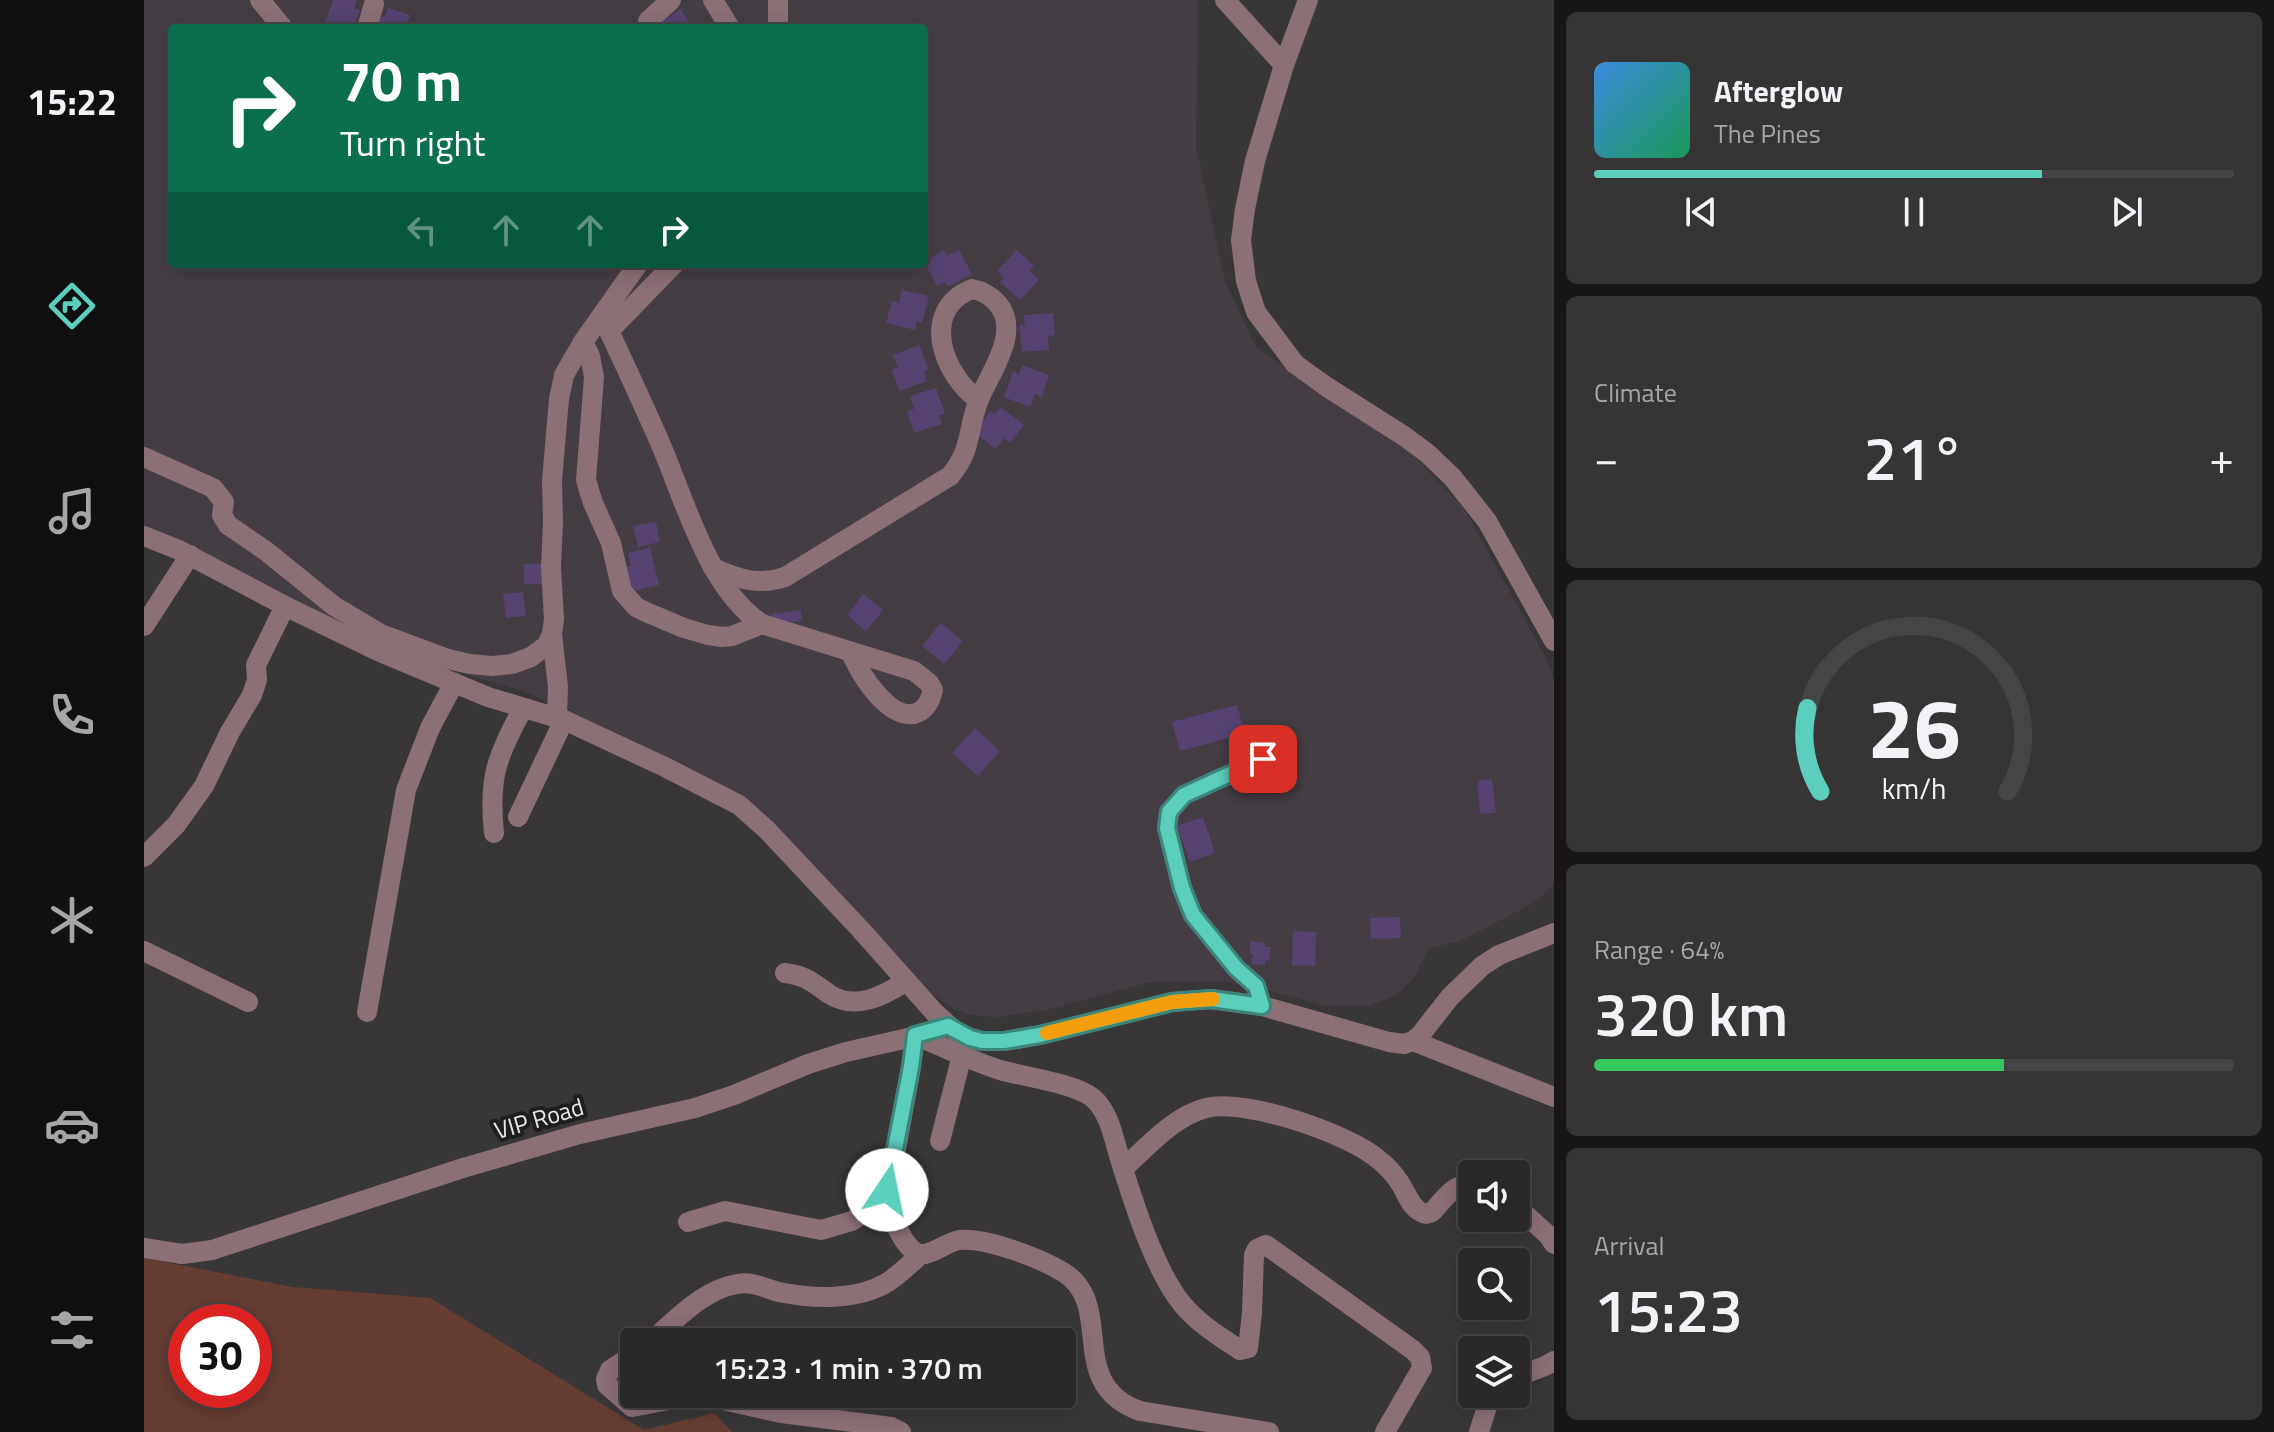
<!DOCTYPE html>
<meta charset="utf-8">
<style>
:root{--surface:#2b282a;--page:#373436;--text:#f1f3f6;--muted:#a6a6a8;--line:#474447;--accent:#5bcebc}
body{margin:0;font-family:"Titillium Web",sans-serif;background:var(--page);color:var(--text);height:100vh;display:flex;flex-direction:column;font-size:30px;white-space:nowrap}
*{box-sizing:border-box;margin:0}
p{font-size:26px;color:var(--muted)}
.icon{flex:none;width:44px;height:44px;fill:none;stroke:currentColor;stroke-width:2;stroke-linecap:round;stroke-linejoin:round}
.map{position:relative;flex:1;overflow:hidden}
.drawer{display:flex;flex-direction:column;gap:12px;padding:12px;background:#181617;width:720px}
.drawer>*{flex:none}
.banner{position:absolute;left:24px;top:24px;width:760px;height:244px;border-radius:8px;box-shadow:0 4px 20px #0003,0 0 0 2px var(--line);background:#0b6e4f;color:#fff;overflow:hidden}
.fabs{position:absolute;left:1314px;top:1160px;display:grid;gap:16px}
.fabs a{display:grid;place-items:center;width:72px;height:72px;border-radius:8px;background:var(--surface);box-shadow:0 4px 20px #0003,0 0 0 2px var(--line);font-size:40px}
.speed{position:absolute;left:24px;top:1304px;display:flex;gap:16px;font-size:40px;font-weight:700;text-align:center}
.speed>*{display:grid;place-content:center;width:104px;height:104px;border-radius:50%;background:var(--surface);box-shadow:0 4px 20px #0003,0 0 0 2px var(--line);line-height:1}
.speed .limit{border:12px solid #d22;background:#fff;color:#111}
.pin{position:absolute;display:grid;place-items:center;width:68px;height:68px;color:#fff;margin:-34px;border-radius:16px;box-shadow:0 4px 12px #0006}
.me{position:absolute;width:88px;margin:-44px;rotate:11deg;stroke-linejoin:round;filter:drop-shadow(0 0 6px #0008)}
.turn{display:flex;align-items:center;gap:28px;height:168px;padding:0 40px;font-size:36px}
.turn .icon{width:104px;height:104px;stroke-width:2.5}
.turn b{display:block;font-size:56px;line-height:68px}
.lanes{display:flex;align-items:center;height:76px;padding:0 40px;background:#0003;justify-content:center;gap:40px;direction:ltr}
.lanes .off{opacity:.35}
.big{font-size:60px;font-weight:600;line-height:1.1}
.drawer .tile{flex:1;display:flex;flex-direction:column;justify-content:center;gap:12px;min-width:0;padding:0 28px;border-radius:12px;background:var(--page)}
.drawer .dial{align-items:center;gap:0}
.dial svg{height:208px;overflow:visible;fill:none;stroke:var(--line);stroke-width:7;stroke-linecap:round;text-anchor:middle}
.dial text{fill:var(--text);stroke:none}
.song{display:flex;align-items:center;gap:24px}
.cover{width:96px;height:96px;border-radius:12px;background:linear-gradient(135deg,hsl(210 70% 55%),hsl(150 70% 35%))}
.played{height:8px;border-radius:4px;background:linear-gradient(90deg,var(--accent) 70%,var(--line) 70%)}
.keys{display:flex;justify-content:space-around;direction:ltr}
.heat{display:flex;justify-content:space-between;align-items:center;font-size:44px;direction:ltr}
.charge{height:12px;border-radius:6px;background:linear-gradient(90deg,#34c759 64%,var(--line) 0)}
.trip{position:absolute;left:476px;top:1328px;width:456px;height:80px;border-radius:8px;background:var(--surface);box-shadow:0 4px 20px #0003,0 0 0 2px var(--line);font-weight:600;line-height:80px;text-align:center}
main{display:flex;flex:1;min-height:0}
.dock{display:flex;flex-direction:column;width:144px;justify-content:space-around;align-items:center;background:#111011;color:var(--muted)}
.dock .icon{width:56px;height:56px}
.dock .active{color:var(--accent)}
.dock b{font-size:36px;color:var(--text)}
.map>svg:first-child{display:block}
</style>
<main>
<nav class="dock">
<b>15:22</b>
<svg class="icon active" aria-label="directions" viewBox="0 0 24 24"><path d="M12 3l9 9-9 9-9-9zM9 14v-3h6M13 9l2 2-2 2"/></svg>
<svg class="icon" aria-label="music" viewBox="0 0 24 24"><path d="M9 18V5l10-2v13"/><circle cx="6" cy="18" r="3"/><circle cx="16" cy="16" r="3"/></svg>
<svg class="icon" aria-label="phone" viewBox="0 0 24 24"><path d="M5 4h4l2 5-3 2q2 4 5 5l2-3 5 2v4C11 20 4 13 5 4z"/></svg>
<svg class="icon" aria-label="climate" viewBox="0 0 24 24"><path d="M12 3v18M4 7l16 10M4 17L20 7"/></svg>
<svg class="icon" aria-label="car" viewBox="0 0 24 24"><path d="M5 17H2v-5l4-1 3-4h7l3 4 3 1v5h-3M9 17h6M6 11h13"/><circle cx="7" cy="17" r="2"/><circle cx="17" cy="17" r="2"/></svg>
<svg class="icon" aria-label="filters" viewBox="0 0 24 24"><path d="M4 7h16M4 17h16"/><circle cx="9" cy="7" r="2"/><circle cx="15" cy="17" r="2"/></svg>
</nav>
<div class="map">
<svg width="1410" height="1432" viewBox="0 0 1410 1432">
<rect width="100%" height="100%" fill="#393638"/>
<path fill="#453d44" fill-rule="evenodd" d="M0,0H1054L1052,147L1081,281L1111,346L1266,452L1320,508L1403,660L1410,679V885L1390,903L1313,942L1284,948L1270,978L1253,995L1224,1006L1178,1005L1123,990L1079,981H1050L1006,982L902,1010L853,1017L827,1015L809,1009L782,989L600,797L382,692L282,663L179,618L0,526ZM28,28H780V264H28Z"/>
<path fill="#653d33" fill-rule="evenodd" d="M0,1258L149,1287L286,1298L500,1430L570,1413L588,1432H0ZM42,1322H110V1390H42Z"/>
<g fill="#564371">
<polygon points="189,0 213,0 210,9 216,10 209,28 188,28 189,26 181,23"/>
<polygon points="244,8 266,15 262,28 231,28 235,16 241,17"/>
<polygon points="536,9 547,24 544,28 515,28 513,25"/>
<polygon points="800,250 803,256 815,250 828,274 804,287 801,282 793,286 780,262"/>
<polygon points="873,250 890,266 885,271 895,280 876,300 856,282 860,278 853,271"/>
<polygon points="758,290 785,296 778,323 773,321 771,330 742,323 748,301 755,303"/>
<polygon points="909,313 911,335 904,336 905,350 878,352 875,325 881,325 880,315"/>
<polygon points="775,345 785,370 780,372 783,381 756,391 747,370 754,367 749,355"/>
<polygon points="878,365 905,375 898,397 891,394 886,407 860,397 869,372 875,374"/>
<polygon points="792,388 801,414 795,415 798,424 770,433 763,411 770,409 766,396"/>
<polygon points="857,407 880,425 866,443 860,438 852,449 830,432 847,411 851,414"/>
<polygon points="512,522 516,542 494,547 489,526"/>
<polygon points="506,548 515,585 485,592 475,569 487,566 484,553"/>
<rect x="380" y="564" width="18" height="20"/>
<polygon points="379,592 382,616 362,618 359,594"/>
<polygon points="719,594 739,610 722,631 703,615"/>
<polygon points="657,610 658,621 629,624 628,614"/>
<polygon points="797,623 819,641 800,664 778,646"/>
<polygon points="1093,705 1101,734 1036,751 1028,722"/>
<polygon points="831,728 856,751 834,776 808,753"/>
<polygon points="1348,779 1352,813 1336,814 1333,781"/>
<polygon points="1059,817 1071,853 1046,862 1033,826"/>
<polygon points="1256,917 1257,938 1227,939 1226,918"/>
<polygon points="1149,931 1172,932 1171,966 1148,965"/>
<polygon points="1107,941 1121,943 1121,947 1127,947 1125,961 1122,960 1121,965 1107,964 1109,954 1105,953"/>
</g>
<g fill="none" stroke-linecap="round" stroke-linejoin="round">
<g stroke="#8b7076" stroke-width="20">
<polyline points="116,0 139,28"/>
<polyline points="569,0 586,28"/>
<polyline points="634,0 634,28"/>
<polyline points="1081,0 1140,65"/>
<polyline points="1164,0 1140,65 1111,161 1101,209 1097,240 1102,281 1112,312 1151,364 1183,387 1260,436 1283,453 1309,478 1343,521 1410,641"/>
<polyline points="504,21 527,0"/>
<polyline points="223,28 230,4"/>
<path d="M458,316C478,359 498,401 517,445C541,501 565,590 618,624L770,671L785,683L789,690C787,699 784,707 775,712C748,726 714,672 707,652"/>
<polyline points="465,331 530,264"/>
<polyline points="439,342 446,356 450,377 442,480 449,503 467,543 478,591 492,607 502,612 540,628 564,635 578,637 588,636 618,624"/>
<polyline points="0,457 69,488 80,502 78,515 84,525 122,551 190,606 237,634 304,659 326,664 348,666 368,664 387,657 403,645 408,634 410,619 407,567 409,522 408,480 415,399 420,375 439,342 494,264"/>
<polyline points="0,536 35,550 147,609 236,652 344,697 420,720 521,767 595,805 623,830 717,930 790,1012 811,1031 826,1038 838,1041 860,1041 896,1035 1028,1002 1067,999 1118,1006 1245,1042 1260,1044 1269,1041 1277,1034 1306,997 1338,966 1355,955 1410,933"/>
<path d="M569,568C594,579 614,586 641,577L806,476C828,450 823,432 834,402C844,375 878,333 854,304C847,296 840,291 828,289C775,310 799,376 835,400"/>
<polyline points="0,626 46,555"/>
<polyline points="408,634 414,687 413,717"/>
<polyline points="374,817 420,720"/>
<path d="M350,833C344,776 353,758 379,708"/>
<polyline points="0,857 32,825 60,786 86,732 108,695 113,680 112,665 141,606"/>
<polyline points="0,951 104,1002"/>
<path d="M641,973C663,976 668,982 685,994C711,1011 739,996 761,982"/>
<polyline points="1118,1006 1112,986 1092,968 1049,915 1038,888 1023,828 1025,812 1040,795 1119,759"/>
<polyline points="223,1012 262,790 286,728 310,683"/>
<polyline points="1269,1041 1410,1097"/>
<polyline points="796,1141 818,1055"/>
<path d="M979,1169C1003,1147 1030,1116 1062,1108C1101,1098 1206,1134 1235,1160C1243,1166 1250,1174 1256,1183C1262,1192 1266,1207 1277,1212C1282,1215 1283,1214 1288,1212C1300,1200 1309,1182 1328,1186"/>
<polyline points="1372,1206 1404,1235 1410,1244"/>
<polyline points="544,1222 581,1211 677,1230 708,1221 743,1198"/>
<polyline points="0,1248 38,1254 68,1250 319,1168 436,1134 551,1108 590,1095 664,1064 702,1052 782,1034"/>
<path d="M506,1342C532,1320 558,1290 593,1284C607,1281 621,1288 635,1292C669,1299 713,1301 744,1282C756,1274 767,1263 777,1254"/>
<polyline points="490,1354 466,1370 462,1379 463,1385 488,1407 546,1396 570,1398 637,1413 732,1425 747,1427 757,1432"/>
<polyline points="1372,1377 1401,1366 1410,1361"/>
<path d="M1125,1432L996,1411C920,1384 973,1305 919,1272C896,1258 841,1237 815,1240C804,1242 783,1257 775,1254C759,1248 746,1214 743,1198L767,1067L771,1035C799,1047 827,1061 856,1070C881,1077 930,1083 949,1098C966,1113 970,1140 976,1159C989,1201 1011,1272 1039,1305C1055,1324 1076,1337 1096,1350L1104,1348L1108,1313L1110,1255L1113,1249L1122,1245L1269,1350L1276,1357L1278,1368L1241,1432"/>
<polyline points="1335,1432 1347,1394"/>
</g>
</g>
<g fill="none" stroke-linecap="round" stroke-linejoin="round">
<defs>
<polyline id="route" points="743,1190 767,1067 771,1035 804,1026 826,1038 838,1041 860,1041 896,1035 1028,1002 1067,999 1118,1006 1112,986 1092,968 1049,915 1038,888 1023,828 1025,812 1040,795 1119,759"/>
</defs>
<use href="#route" stroke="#3b867a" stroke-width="20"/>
<use href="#route" stroke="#5bcebc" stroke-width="14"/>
<polyline stroke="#f59e0b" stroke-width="14" points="903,1033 1028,1002 1069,999"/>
</g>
<g text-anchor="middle" stroke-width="8" stroke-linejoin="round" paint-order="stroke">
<g font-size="24" fill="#e9e7e8" stroke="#1f1e1f">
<text transform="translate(395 1119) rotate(-16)" y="8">VIP Road</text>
</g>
</g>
</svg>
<div class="fabs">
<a><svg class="icon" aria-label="sound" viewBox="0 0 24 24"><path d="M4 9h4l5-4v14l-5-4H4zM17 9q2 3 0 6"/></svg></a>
<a><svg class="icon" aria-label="search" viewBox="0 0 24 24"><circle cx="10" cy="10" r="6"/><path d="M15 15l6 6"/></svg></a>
<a><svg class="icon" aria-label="layers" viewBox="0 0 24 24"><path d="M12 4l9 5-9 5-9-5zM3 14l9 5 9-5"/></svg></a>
</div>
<div class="speed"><div class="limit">30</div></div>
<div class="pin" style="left:1119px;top:759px;background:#d93025"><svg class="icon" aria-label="arrive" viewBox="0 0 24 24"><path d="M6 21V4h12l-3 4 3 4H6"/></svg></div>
<svg class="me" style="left:743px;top:1190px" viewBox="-20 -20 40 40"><circle r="19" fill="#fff"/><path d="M0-13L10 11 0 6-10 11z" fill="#5bcebc"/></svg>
<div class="trip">15:23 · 1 min · 370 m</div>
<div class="banner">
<div class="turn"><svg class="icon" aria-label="right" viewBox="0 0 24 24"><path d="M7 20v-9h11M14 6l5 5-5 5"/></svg><div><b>70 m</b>Turn right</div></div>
<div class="lanes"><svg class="icon off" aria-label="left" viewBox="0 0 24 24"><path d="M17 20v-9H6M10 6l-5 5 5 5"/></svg><svg class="icon off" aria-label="ahead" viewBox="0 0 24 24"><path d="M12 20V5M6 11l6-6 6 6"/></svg><svg class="icon off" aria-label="ahead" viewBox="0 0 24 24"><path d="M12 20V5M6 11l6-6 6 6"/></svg><svg class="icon" aria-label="right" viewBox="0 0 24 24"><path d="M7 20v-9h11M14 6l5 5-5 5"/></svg></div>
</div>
</div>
<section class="drawer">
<div class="tile">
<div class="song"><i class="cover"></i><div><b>Afterglow</b><p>The Pines</p></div></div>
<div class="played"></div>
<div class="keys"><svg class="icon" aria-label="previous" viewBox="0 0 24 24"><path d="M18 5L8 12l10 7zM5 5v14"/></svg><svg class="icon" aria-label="pause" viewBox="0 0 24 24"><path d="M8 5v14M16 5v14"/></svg><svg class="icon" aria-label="next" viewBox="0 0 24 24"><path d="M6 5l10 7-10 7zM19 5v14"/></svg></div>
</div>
<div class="tile"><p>Climate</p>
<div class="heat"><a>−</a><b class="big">21°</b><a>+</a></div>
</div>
<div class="tile dial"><svg viewBox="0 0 100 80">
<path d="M14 69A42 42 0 1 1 86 69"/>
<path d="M14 69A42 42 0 0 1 9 37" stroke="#5bcebc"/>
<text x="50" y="56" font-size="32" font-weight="700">26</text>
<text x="50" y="72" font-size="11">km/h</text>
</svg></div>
<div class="tile"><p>Range · 64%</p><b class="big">320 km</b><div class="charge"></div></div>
<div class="tile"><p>Arrival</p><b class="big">15:23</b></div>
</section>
</main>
